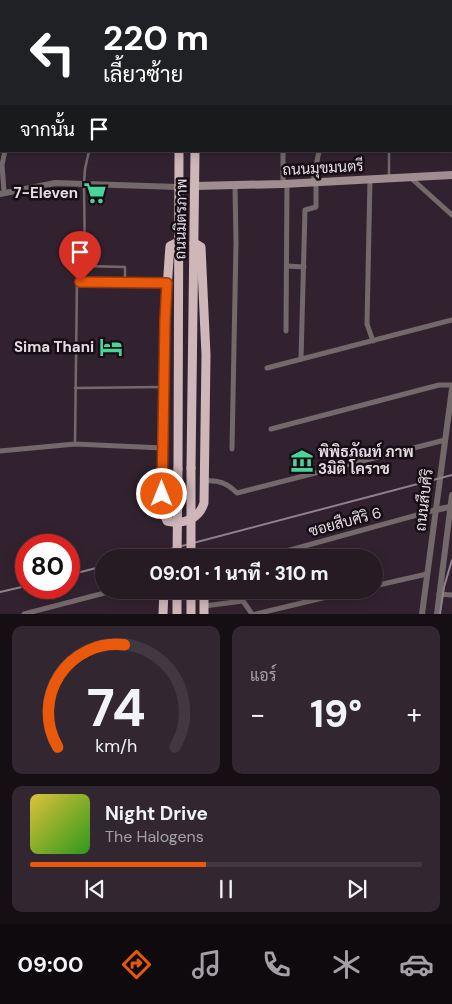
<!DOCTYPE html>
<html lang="th">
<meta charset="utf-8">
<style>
:root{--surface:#261a23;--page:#322730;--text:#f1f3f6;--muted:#a4a1a6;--line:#423841;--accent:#ea580c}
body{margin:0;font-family:"DM Sans",Sarabun,sans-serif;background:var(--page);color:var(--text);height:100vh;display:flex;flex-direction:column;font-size:19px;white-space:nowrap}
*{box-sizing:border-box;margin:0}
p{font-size:16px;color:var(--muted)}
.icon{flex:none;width:28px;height:28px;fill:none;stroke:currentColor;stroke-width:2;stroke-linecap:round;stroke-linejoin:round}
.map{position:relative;height:614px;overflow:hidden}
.sheet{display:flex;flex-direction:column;gap:12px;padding:12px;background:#150e13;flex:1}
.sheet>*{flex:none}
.banner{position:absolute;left:0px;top:0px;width:452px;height:152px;box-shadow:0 2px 12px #0003,0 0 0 1px var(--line);background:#202124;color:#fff;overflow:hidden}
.speed{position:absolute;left:15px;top:534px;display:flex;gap:10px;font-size:25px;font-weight:700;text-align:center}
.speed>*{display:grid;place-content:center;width:65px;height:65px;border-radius:50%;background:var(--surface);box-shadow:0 2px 12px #0003,0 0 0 1px var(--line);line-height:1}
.speed .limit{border:8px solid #d22;background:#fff;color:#111}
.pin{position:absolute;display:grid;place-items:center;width:42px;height:42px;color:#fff;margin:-51px -21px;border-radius:50% 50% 50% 0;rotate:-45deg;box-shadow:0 0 5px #0007}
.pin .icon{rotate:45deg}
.me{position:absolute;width:55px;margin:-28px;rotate:0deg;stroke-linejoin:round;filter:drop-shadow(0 0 4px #0008)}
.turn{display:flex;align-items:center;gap:18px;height:105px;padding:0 20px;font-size:22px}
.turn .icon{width:65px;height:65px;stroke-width:2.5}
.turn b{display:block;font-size:35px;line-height:42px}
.then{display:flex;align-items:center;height:48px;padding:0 20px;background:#0003;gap:10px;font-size:19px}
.big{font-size:38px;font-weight:800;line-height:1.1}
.sheet .card{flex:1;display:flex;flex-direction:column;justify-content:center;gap:8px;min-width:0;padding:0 18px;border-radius:10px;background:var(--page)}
.sheet .dial{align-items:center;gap:0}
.dial svg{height:130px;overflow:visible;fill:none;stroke:var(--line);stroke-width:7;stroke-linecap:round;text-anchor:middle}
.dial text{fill:var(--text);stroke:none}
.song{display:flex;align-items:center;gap:15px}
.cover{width:60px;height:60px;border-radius:8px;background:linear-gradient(135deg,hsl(50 70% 55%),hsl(110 70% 35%))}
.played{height:5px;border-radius:2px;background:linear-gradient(90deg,var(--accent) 45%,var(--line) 45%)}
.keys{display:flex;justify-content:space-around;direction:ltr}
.heat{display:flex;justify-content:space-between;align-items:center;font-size:28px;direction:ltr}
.sheet .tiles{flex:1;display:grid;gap:12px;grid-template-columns:1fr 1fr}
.card:last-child{grid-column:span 2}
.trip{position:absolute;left:95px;top:549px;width:288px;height:50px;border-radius:25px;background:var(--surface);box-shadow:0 2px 12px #0003,0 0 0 1px var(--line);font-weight:800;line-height:50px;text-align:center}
.menu{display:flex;height:80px;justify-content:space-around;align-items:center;background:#0f0a0e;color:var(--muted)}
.menu .icon{width:35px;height:35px}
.menu .current{color:var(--accent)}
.menu b{font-size:22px;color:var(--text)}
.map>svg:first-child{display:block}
</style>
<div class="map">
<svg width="452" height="614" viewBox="0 0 452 614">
<rect width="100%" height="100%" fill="#32222f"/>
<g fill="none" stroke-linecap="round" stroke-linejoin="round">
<g stroke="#74696a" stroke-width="2.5">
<polyline points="277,1 278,0"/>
<polyline points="298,1 298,0"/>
<polyline points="89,151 85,169 84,183 85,266 125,267 125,282 166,283"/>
<polyline points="389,151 389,177"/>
<path d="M85,266C79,269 78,272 77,279L80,282H125"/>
<polyline points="75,388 162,387"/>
<polyline points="75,444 77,279"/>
</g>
<g stroke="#74696a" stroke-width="5">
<polyline points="25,1 25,0"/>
<polyline points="110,1 110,0"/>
<polyline points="322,1 322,0"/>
<polyline points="411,178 452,215"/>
<polyline points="370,179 367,324 373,341"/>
<polyline points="313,182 319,151"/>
<polyline points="283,184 283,151"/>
<polyline points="4,192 2,165 5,151"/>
<polyline points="287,266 304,267"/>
<polyline points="286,331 287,183"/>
<polyline points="301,359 305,210 316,207 316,181"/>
<polyline points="267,368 452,320"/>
<polyline points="271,429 439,385 452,385"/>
<polyline points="232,449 236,243 235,185"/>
<polyline points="0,451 75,444 163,448"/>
<path d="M205,481C219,480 227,483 237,493L445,440"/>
<polyline points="261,558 435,510"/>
<polyline points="374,586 427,574"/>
<polyline points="439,594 452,595"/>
<polyline points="204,606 243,601 252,614"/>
<polyline points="24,614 116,590"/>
<polyline points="256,614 356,590"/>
</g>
<g stroke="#74696a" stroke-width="6">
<polyline points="211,0 216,1"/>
<polyline points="451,57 452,57"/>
<polyline points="0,194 55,183 178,187"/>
<polyline points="435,510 450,507"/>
<polyline points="422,614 452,389"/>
<polyline points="437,614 452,495"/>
</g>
<polyline stroke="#9f8d8f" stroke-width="8" points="195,186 283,184 452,175"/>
<g stroke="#cfb6b9" stroke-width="9">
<polyline points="180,1 180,0"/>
<polyline points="197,1 197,0"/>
<path d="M178,242L170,246C163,334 163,422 162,510L167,521C184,525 199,519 204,503L206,355L201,247L194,243"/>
<polyline points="191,468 195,151"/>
<polyline points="178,469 179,151"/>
<polyline points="163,614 164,590"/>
<polyline points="177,614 177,590"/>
<polyline points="191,614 191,590"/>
<polyline points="204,614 204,590"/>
</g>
<g stroke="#8f828d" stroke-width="2">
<polyline points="136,558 452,475"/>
<polyline points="69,575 104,566"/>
<polyline points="0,592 26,586"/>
<polyline points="440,614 444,587 452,560"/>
</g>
<g stroke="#cfb6b9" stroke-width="9">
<polyline points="177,558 178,469"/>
<polyline points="191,558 191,468"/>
</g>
</g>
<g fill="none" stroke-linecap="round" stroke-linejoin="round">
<defs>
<polyline id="route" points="80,282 167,283 165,320 162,494"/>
</defs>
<use href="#route" stroke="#983908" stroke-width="12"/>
<use href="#route" stroke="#ea580c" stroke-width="9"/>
</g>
<defs>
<symbol id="supermarket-bare" viewBox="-9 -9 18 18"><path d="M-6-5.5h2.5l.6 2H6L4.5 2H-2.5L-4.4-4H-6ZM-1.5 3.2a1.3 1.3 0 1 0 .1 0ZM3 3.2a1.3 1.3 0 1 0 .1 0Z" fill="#49d49c" stroke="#160e14" stroke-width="2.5" paint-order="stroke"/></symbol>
<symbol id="hotel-bare" viewBox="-9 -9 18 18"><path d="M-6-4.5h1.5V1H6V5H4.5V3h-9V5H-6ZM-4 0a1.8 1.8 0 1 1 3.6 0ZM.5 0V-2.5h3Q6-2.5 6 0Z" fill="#49d49c" stroke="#160e14" stroke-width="2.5" paint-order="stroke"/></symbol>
<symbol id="museum-bare" viewBox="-9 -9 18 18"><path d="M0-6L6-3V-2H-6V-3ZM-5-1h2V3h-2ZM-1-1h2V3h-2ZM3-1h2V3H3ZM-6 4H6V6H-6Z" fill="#49d49c" stroke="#160e14" stroke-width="2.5" paint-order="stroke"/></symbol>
</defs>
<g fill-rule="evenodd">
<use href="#supermarket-bare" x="79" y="177" width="32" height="32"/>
<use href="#hotel-bare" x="95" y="331" width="32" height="32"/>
<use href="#museum-bare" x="286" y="445" width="32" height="32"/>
</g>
<g text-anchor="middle" stroke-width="5" stroke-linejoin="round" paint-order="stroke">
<g font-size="15" fill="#e6dbe4" stroke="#160e14">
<text transform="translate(323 168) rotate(-3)" y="5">ถนนมุขมนตรี</text>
<text transform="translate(181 219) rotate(-89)" y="5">ถนนมิตรภาพ</text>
<text transform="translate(424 500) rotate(-83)" y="5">ถนนสืบศิริ</text>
<text transform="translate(345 522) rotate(-15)" y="5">ซอยสืบศิริ 6</text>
</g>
<g font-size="15" font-weight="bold" fill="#e6dbe4" stroke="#160e14" text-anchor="end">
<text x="78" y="198">7-Eleven</text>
<text x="94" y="352">Sima Thani</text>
<text x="318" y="457" text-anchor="start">พิพิธภัณท์ ภาพ<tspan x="318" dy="17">3มิติ โคราช</tspan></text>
</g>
</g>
</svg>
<div class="speed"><div class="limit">80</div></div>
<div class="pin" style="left:80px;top:282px;background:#d93025"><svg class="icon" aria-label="arrive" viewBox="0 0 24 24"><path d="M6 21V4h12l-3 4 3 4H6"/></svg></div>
<svg class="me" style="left:162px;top:494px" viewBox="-20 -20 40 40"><circle r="17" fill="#ea580c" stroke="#fff" stroke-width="3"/><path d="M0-11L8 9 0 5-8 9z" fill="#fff"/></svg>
<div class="trip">09:01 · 1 นาที · 310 m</div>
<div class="banner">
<div class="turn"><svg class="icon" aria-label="left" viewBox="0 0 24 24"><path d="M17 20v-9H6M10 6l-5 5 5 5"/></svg><div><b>220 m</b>เลี้ยวซ้าย</div></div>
<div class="then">จากนั้น<svg class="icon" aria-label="arrive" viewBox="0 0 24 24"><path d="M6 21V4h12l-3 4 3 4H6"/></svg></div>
</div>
</div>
<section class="sheet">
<div class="tiles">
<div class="card dial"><svg viewBox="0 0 100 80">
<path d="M14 69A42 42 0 1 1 86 69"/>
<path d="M14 69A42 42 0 0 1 55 6" stroke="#ea580c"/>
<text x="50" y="56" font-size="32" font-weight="700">74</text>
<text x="50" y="72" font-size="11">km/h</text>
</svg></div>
<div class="card"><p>แอร์</p>
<div class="heat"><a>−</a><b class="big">19°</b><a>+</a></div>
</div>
<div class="card">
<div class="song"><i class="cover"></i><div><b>Night Drive</b><p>The Halogens</p></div></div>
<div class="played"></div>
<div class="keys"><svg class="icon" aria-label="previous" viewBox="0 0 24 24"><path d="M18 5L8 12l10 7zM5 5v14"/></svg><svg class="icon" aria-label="pause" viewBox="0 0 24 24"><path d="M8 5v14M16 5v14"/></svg><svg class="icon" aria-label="next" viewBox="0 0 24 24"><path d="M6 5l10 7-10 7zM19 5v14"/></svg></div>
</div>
</div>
</section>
<nav class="menu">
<b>09:00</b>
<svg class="icon current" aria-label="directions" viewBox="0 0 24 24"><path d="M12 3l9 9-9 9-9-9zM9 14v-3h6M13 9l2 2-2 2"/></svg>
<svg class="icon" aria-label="music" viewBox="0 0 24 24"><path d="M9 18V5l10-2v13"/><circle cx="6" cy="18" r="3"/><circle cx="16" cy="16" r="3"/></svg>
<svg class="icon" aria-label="phone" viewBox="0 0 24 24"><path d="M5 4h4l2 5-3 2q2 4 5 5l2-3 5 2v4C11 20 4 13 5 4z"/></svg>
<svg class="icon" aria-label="climate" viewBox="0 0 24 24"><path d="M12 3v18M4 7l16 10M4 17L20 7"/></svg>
<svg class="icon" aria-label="car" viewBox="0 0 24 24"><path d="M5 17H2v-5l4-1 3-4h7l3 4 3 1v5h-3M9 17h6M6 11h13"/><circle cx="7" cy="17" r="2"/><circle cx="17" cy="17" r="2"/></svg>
</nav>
